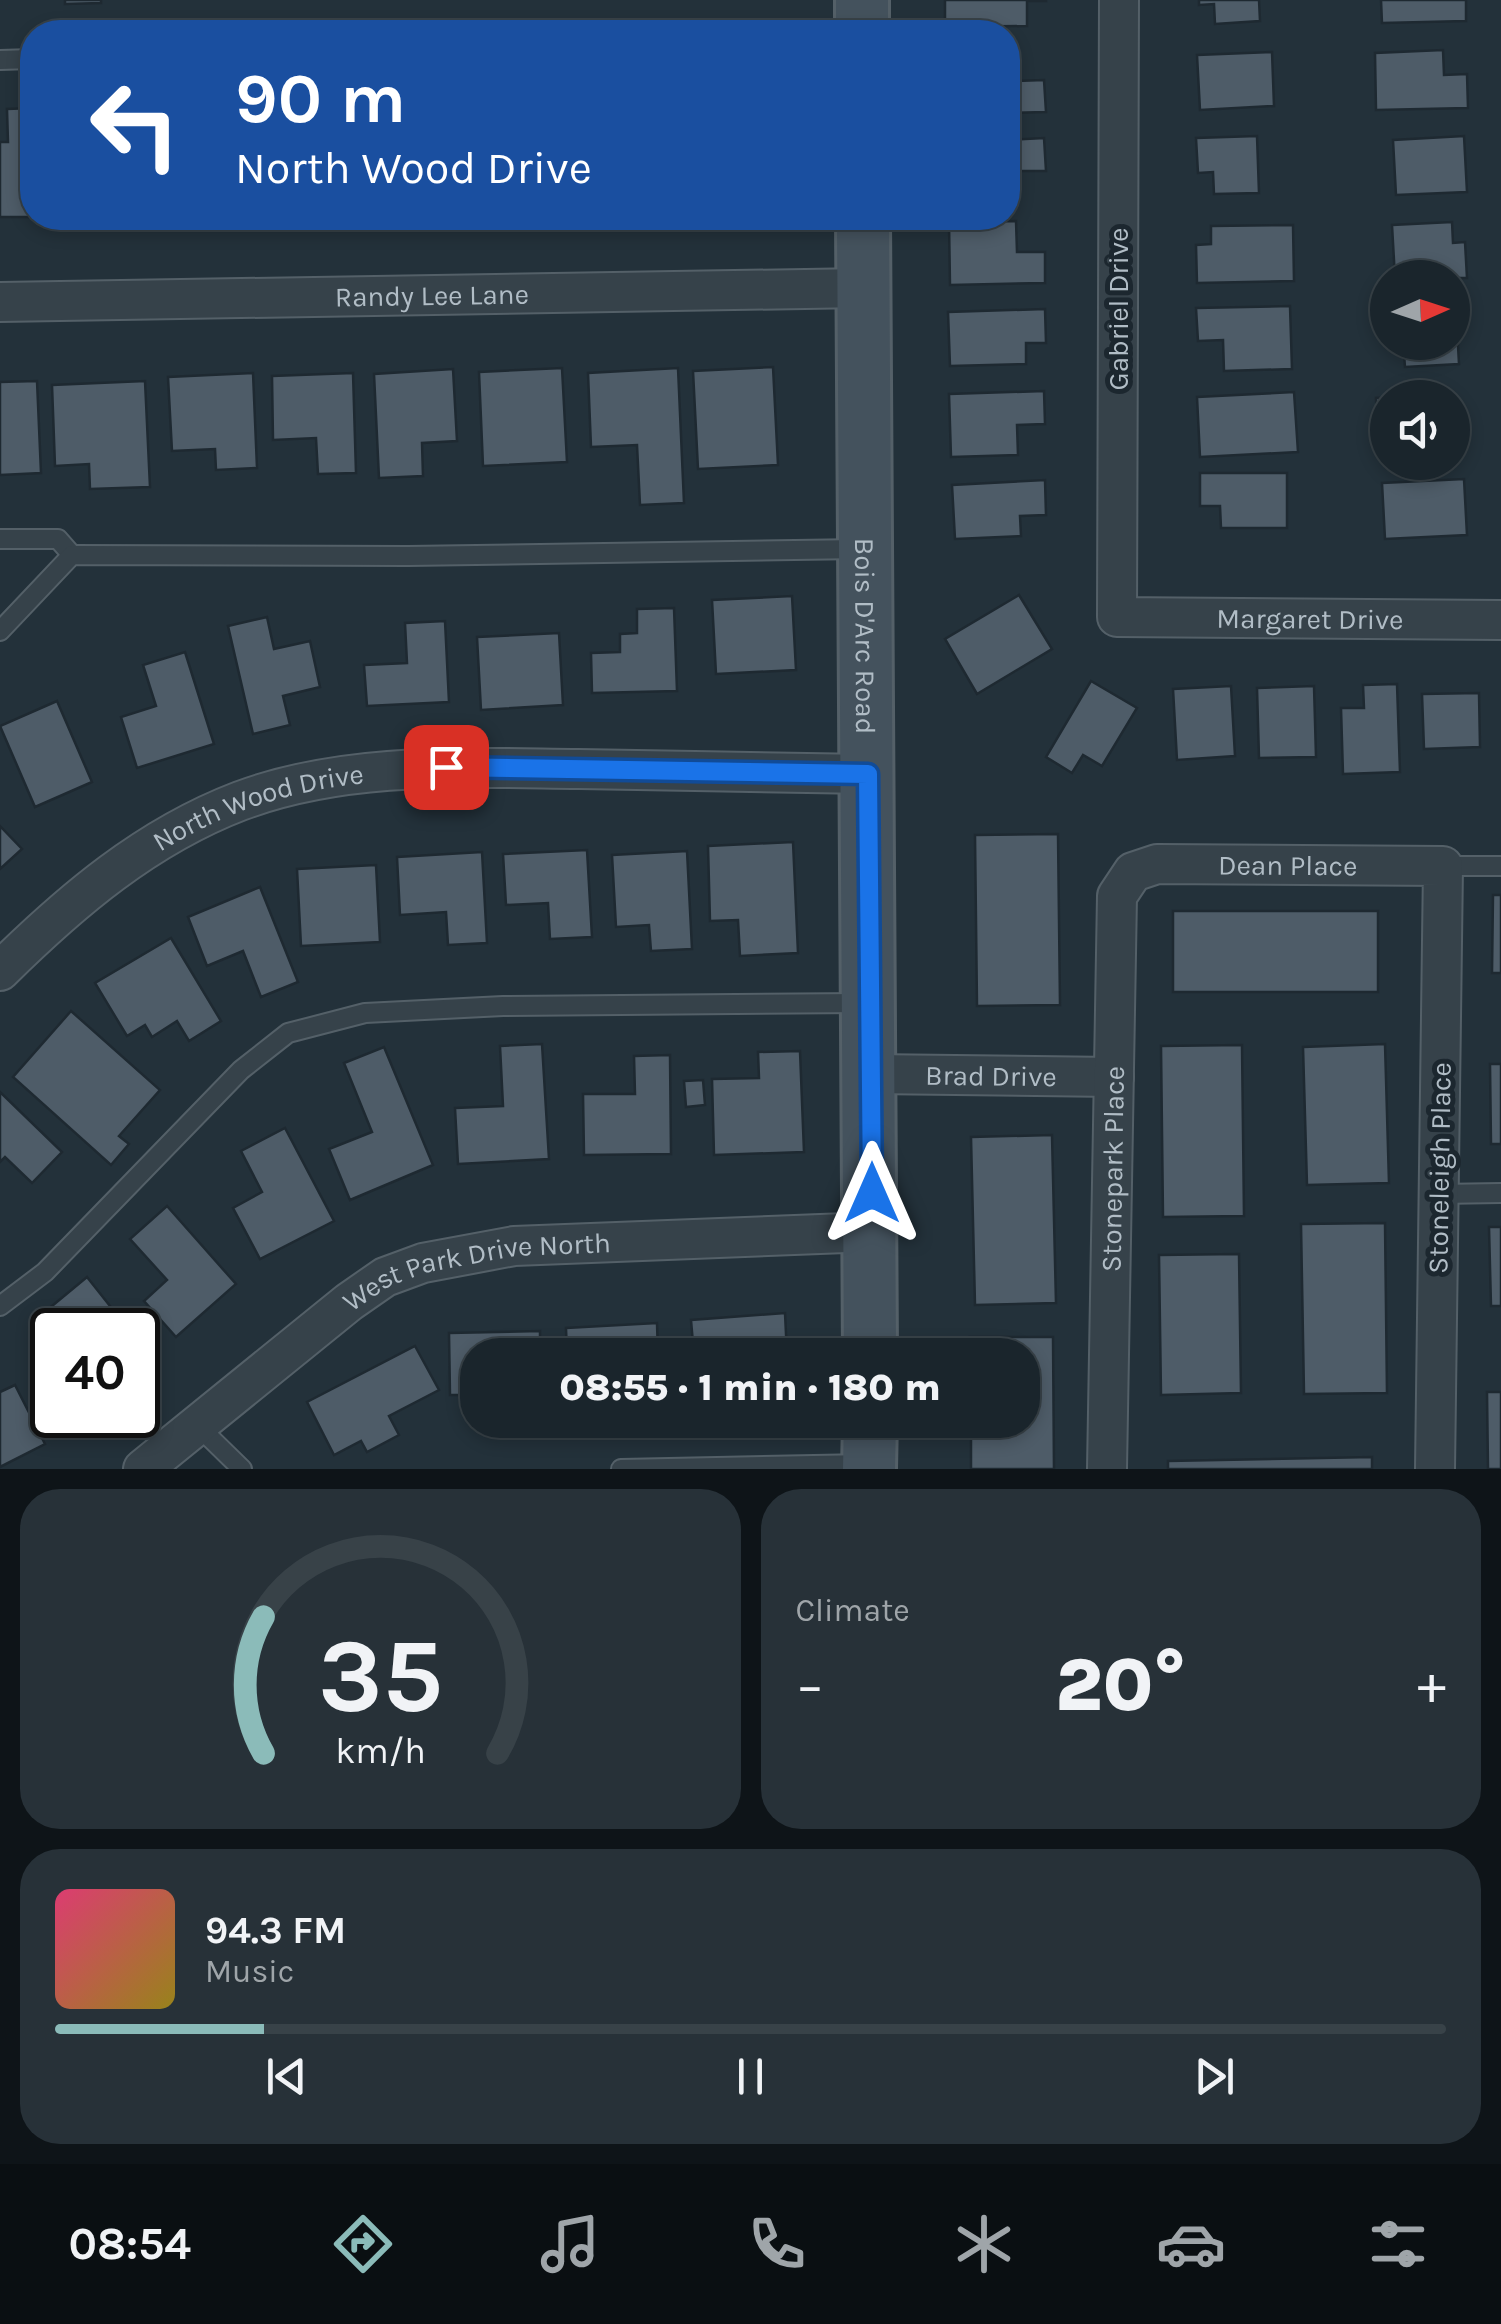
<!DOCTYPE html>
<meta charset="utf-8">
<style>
:root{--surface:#1a252c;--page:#273138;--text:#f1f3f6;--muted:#9fa5a9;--line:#384248;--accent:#8bbbb9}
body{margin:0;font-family:Karla,sans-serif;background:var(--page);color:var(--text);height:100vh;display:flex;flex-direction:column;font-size:38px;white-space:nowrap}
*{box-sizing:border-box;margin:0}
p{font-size:32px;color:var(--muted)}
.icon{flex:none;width:55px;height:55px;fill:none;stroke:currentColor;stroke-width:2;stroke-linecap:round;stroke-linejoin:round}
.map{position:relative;height:1469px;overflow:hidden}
.side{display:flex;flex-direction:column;gap:20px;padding:20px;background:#0e1418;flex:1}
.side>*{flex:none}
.guide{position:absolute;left:20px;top:20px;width:1000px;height:210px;border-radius:40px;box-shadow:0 5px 15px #0003,0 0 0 2px var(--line);background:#1a4fa0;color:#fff;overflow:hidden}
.needle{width:65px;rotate:87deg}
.controls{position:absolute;left:1370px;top:260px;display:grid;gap:20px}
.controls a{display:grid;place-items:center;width:100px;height:100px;border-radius:50%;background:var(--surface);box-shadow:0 5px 15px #0003,0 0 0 2px var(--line);font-size:50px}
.speed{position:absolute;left:30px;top:1308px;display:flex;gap:20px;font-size:50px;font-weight:700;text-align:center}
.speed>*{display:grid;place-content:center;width:130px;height:130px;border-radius:50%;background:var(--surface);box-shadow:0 5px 15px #0003,0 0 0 2px var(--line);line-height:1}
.speed .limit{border:5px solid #111;border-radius:15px;background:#fff;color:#111}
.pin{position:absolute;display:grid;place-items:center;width:85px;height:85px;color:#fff;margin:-42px;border-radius:20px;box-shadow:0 5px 15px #0006}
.me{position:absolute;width:110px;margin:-55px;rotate:0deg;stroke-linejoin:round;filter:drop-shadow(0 0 8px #0008)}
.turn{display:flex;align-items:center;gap:35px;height:210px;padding:0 50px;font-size:45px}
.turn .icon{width:130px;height:130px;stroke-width:2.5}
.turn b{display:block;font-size:70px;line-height:85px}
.big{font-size:75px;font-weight:800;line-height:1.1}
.side .tile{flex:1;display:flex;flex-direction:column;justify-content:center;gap:15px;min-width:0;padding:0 35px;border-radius:40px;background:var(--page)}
.side .dial{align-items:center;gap:0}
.dial svg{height:260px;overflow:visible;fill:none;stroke:var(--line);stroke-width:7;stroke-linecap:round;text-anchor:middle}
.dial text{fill:var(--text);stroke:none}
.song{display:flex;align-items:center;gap:30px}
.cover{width:120px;height:120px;border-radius:15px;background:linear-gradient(135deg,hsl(340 70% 55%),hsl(50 70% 35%))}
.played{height:10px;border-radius:5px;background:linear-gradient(90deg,var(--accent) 15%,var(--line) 15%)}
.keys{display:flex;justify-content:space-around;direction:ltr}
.heat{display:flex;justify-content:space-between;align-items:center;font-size:55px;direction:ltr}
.side .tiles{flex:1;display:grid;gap:20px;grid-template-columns:1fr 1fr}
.tile:last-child{grid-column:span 2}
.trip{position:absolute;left:460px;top:1338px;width:580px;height:100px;border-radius:40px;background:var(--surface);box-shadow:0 5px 15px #0003,0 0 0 2px var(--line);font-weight:800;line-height:100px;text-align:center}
.menu{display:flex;height:160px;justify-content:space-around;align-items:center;background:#0a0f12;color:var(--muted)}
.menu .icon{width:70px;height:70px}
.menu .current{color:var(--accent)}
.menu b{font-size:45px;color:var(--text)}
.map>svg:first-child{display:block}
</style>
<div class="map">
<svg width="1501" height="1469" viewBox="0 0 1501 1469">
<rect width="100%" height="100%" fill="#23313a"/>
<g fill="#4e5c68" stroke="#1e2931" stroke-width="2.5">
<polygon points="65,0 101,0 101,3 65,4"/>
<polygon points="945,0 1046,0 1046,1 1027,1 1027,26 945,27"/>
<polygon points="1199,0 1259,0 1260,21 1215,24 1214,4 1199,5"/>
<polygon points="1381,0 1466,0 1466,21 1382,23"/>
<polygon points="1008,50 1013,50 1013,81 1044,80 1046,112 1008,113"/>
<polygon points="1443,50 1444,75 1467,74 1468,108 1376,110 1375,53"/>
<polygon points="1272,52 1274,106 1200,110 1197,55"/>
<polygon points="32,108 32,217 0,217 0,142 8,142 7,109"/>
<polygon points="1257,136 1259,193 1214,194 1213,172 1198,173 1196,138"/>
<polygon points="1464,136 1467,192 1396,195 1393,140"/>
<polygon points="1044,138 1046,171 1020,171 1020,193 1008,194 1008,140"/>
<polygon points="1016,221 1017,252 1045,252 1045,283 950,285 949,222"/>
<polygon points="1452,222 1453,243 1465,242 1467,278 1395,278 1392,225"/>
<polygon points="1293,225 1294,281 1197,283 1196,245 1211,244 1211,226"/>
<polygon points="1290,306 1292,369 1224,371 1223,340 1198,341 1196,308"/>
<polygon points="1452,308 1456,308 1459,364 1405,367 1403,342 1452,342"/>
<polygon points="1045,309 1046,343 1026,343 1026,364 950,366 948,312"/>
<polygon points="773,367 778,465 698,469 693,371"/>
<polygon points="562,368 567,462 483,466 479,372"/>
<polygon points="678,368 684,503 640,505 637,445 591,447 588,373"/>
<polygon points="453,369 457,441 422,443 423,476 379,478 374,374"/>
<polygon points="253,373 257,468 216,470 215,449 172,451 168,377"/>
<polygon points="353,373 356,473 318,474 316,438 273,440 272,376"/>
<polygon points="37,381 41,473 0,475 0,382"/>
<polygon points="145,381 150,487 90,489 89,464 55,466 52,385"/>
<polygon points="1044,391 1045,424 1017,425 1018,455 951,457 949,394"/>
<polygon points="1294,392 1298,452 1200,457 1197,397"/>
<polygon points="1441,394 1441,398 1388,398 1388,454 1379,454 1376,398"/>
<polygon points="1465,419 1466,450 1452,451 1452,420"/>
<polygon points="1200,473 1287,473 1287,528 1221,528 1220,506 1200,506"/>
<polygon points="1464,479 1467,535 1385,539 1382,483"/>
<polygon points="1045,480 1046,515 1020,516 1021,536 955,539 952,485"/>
<polygon points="1019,595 1052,649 977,694 945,639"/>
<polygon points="792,596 796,670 716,674 712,600"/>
<polygon points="674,608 677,691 592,693 591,653 620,652 620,634 637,633 637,609"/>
<polygon points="267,617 274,649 310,641 320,687 283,696 290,725 253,734 228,626"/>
<polygon points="445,621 449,702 367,706 364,665 407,663 405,623"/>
<polygon points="559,633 563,705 481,710 477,637"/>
<polygon points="185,652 214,744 137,768 121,717 156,706 143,665"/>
<polygon points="1091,681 1137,708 1102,766 1083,755 1072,773 1046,757"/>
<polygon points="1397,684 1400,772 1343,774 1341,708 1364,708 1363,685"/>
<polygon points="1231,686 1235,756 1177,760 1173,689"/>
<polygon points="1314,686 1316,757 1259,758 1257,688"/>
<polygon points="1479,693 1480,747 1424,749 1422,694"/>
<polygon points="57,701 92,782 35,807 0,726"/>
<polygon points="0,826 22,849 0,869"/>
<polygon points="1058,834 1060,1005 977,1006 975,835"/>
<polygon points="793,842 798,953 740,956 738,920 710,921 708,846"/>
<polygon points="587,850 592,937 550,939 548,903 506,905 503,854"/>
<polygon points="687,851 692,949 651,951 649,925 616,927 612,855"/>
<polygon points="482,852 487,943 448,945 446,912 400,915 397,857"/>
<polygon points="376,865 380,942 301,946 297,869"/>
<polygon points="260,887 298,982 261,997 243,951 207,966 188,917"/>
<polygon points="1493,895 1501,895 1501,973 1492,973"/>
<rect x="1173" y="911" width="205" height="81"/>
<polygon points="171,938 221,1021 189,1041 177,1021 152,1037 145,1025 127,1036 95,983"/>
<polygon points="71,1011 160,1090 119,1136 129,1144 111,1165 13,1077"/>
<polygon points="542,1044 549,1159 458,1164 455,1108 503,1106 500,1046"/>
<polygon points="1385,1044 1389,1183 1307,1185 1303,1047"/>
<polygon points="1242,1045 1244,1216 1163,1217 1161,1046"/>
<polygon points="384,1047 433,1165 350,1200 329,1149 372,1132 344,1063"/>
<polygon points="800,1051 804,1152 714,1155 712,1079 759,1078 758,1052"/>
<polygon points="670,1055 671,1154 584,1155 583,1094 635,1094 634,1056"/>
<polygon points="1490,1064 1501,1064 1501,1144 1491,1144"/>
<polygon points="703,1080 705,1105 686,1107 684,1081"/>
<polygon points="0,1092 62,1152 32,1183 5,1157 0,1162"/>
<polygon points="285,1128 334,1221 260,1259 233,1208 262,1192 241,1151"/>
<polygon points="1052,1135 1056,1303 975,1305 971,1137"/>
<polygon points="167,1206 236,1284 176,1337 144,1301 167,1280 130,1239"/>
<polygon points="1385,1223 1387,1393 1304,1394 1301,1224"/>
<polygon points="1489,1227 1501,1227 1501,1306 1491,1306"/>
<polygon points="1239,1254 1241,1393 1161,1395 1159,1255"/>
<polygon points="87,1277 129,1330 52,1330 52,1358 38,1340 63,1319 52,1306"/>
<polygon points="785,1313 787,1355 694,1355 691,1320"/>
<polygon points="657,1323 658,1355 567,1355 566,1328"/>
<polygon points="540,1331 540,1355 478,1355 478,1395 450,1395 449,1333"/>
<polygon points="970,1337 1053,1337 1054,1469 971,1469 971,1420 1022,1420 1022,1355 970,1355"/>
<polygon points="138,1340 152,1358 138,1369"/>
<polygon points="415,1346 439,1390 389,1416 399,1435 367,1452 361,1441 334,1455 307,1402"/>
<polygon points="15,1385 45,1444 0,1467 0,1392"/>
<polygon points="1487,1392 1501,1392 1501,1469 1488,1469"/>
<polygon points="571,1420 626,1420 626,1424 571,1427"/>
<polygon points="1372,1457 1372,1469 1168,1469 1168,1461"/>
</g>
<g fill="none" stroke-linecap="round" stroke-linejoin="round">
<defs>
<g id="lane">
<polyline points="0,60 32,59"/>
<polyline points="0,539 58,539 72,555"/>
<polyline points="0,631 72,555 408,556 860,549"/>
<polyline points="1443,866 1501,866"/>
<polyline points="1438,1194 1501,1193"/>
<polyline points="0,1306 45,1272 241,1070 288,1033 365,1013 503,1006 862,1003"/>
<polyline points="198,1426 242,1469"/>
<polyline points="621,1469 866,1464"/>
</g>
<g id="street">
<path id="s1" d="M1119,0L1117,617L1501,620"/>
<path id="s2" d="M0,302L863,288"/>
<path id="s3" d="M0,971C71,901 146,837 240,801C347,761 467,768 579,769C675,771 772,772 868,774"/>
<path id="s4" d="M871,1074L1114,1077"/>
<path id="s5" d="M143,1469L349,1302L385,1277L423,1263L514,1246L872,1232"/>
<path id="s6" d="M1107,1469L1117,896L1133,872L1157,864L1443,866L1435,1469"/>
</g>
<g id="secondary">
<polyline points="862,0 862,32"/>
<path id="s7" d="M863,218L870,1355"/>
<polyline points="869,1469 870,1420"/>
</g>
</defs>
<use href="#lane" stroke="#546068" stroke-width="22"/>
<use href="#street" stroke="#546068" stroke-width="42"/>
<use href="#secondary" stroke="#546068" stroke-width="58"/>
<use href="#lane" stroke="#36424a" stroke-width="18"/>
<use href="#street" stroke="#36424a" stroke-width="38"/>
<use href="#secondary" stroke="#44525d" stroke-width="52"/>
</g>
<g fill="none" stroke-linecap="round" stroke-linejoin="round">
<defs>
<polyline id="route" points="446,767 868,774 872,1193"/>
</defs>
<use href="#route" stroke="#114b97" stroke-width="25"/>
<use href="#route" stroke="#1a73e8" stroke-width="18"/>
</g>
<g text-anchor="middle" stroke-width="10" stroke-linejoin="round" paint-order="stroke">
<g font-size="28" fill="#b1bdc6" stroke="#1c272f">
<text dy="10" stroke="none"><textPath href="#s2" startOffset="432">Randy Lee Lane</textPath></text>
<text transform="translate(1118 309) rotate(-90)" y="10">Gabriel Drive</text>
<text dy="10" stroke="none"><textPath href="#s1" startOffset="810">Margaret Drive</textPath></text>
<text dy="10" stroke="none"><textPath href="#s7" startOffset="418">Bois D'Arc Road</textPath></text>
<text dy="10" stroke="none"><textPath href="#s3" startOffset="312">North Wood Drive</textPath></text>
<text dy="10" stroke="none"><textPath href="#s6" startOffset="758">Dean Place</textPath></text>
<text dy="10" stroke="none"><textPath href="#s4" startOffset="120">Brad Drive</textPath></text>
<text dy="10" stroke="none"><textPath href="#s6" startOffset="300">Stonepark Place</textPath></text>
<text transform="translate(1439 1168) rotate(-89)" y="10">Stoneleigh Place</text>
<text dy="10" stroke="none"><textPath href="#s5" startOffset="400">West Park Drive North</textPath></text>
</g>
</g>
</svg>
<div class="controls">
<a><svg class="needle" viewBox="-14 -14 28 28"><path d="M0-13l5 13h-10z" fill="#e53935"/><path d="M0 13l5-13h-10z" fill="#9fa5a9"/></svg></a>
<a><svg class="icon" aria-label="sound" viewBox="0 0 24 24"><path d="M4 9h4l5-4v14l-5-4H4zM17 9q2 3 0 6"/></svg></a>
</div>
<div class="speed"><div class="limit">40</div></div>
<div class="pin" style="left:446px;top:767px;background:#d93025"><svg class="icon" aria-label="arrive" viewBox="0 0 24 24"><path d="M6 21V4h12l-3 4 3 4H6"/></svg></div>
<svg class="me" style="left:872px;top:1193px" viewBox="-20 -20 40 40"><path d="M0-17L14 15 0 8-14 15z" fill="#1a73e8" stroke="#fff" stroke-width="4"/></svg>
<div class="trip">08:55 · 1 min · 180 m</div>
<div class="guide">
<div class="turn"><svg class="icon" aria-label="left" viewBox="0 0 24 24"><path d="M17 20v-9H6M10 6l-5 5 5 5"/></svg><div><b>90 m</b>North Wood Drive</div></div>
</div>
</div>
<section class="side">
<div class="tiles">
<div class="tile dial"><svg viewBox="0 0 100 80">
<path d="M14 69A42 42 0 1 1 86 69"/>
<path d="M14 69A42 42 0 0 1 14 27" stroke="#8bbbb9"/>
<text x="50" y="56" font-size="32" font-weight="700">35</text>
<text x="50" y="72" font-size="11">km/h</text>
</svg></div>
<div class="tile"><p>Climate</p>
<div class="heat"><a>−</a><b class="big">20°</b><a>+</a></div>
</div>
<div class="tile">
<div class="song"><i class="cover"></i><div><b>94.3 FM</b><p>Music</p></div></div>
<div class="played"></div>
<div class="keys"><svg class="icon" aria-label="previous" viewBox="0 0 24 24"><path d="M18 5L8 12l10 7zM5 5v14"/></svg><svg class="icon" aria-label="pause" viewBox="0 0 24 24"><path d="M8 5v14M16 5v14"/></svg><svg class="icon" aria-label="next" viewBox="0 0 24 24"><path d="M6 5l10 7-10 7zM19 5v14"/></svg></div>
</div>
</div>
</section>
<nav class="menu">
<b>08:54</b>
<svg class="icon current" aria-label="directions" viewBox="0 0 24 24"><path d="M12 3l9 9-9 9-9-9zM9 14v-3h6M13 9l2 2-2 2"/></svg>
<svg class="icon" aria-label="music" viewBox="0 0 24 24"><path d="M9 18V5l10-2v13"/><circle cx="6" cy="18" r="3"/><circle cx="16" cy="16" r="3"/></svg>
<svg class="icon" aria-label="phone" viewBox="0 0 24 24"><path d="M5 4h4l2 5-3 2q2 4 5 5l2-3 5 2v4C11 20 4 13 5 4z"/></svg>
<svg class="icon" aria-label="climate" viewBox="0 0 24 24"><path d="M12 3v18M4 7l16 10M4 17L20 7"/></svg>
<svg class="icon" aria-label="car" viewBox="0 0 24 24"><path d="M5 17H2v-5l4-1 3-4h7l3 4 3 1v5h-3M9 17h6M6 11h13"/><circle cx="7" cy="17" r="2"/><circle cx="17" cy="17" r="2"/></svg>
<svg class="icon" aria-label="filters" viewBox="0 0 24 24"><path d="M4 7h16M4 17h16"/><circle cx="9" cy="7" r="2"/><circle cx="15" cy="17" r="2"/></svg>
</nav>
